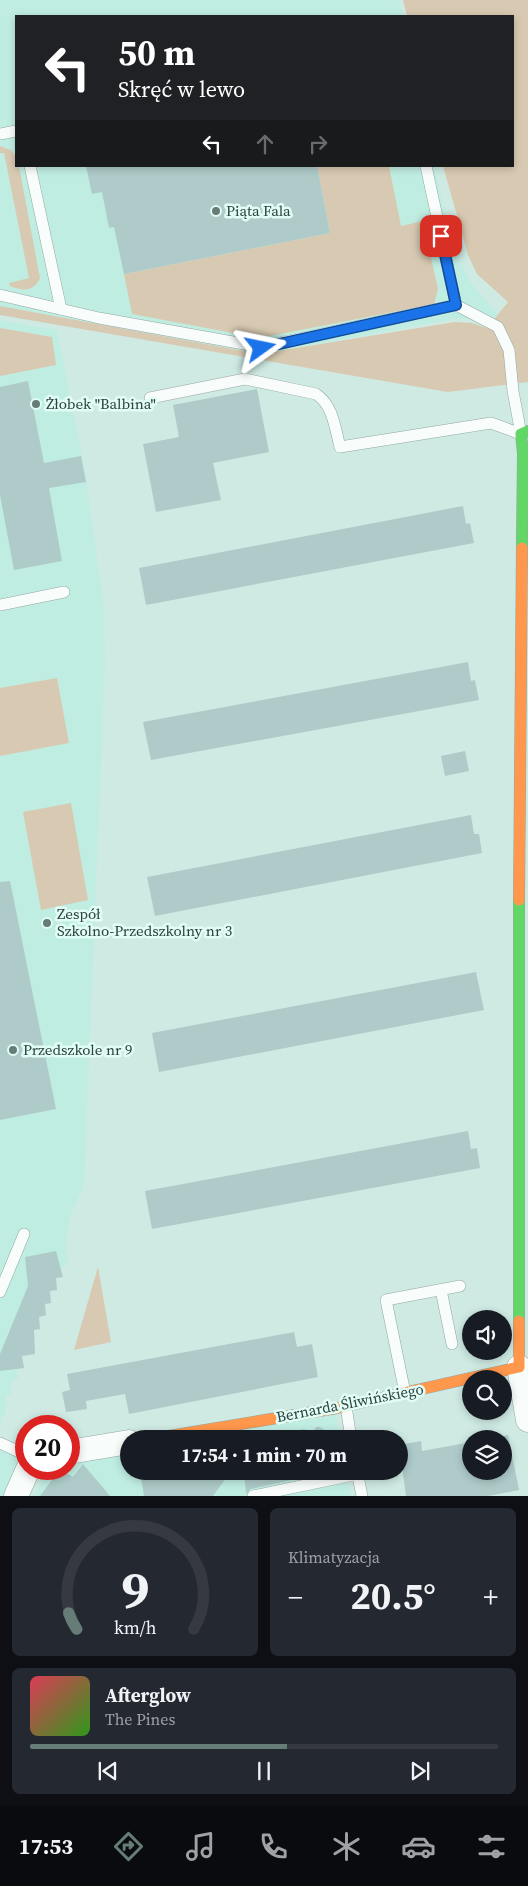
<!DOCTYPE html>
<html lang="pl">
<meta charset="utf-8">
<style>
:root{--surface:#171b24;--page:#242831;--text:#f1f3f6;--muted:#9ea1a6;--line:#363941;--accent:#667c77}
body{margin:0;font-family:"Source Serif 4",serif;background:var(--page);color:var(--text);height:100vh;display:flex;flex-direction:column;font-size:19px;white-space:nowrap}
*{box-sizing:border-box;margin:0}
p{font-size:16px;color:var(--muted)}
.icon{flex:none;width:28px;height:28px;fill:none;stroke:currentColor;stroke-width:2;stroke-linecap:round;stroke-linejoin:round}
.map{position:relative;height:1496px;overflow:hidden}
.details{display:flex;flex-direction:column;gap:12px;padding:12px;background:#0d0f14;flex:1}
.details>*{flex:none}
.top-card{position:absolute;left:15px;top:15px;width:499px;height:152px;border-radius:0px;box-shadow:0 2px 8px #0003;background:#202124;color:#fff;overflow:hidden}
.controls{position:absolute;left:462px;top:1310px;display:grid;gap:10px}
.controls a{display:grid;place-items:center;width:50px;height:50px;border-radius:50%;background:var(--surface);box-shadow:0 2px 8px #0003;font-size:25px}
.speed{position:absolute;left:15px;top:1415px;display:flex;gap:10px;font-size:25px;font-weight:700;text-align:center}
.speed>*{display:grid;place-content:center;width:65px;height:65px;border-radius:50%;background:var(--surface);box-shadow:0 2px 8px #0003;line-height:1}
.speed .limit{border:8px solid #d22;background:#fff;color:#111}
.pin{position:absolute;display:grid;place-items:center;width:42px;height:42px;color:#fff;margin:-21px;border-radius:10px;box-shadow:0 2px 8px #0006}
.me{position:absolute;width:55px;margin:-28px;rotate:78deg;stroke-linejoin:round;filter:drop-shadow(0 0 4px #0008)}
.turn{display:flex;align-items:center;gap:18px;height:105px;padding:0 20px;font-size:22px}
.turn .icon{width:65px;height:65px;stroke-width:2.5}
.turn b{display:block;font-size:35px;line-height:42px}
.lanes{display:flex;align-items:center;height:48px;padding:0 20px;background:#0003;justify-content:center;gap:25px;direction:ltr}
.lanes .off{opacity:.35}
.big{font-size:38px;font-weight:700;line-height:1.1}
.details .card{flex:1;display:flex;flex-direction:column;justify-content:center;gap:8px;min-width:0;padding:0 18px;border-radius:8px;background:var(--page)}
.details .dial{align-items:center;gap:0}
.dial svg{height:130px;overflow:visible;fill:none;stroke:var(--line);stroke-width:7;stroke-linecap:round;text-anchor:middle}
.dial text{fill:var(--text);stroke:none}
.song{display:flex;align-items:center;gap:15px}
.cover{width:60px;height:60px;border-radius:8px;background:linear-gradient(135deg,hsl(350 70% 55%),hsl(110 70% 35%))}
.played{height:5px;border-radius:2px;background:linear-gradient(90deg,var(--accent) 55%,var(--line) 55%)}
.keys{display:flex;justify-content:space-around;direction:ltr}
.heat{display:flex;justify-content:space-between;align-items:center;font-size:28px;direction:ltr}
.details .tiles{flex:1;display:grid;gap:12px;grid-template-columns:1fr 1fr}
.card:last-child{grid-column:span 2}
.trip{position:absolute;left:120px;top:1430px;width:288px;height:50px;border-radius:25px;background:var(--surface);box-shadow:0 2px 8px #0003;font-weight:700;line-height:50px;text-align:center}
.dock{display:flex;height:80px;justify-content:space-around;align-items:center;background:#090b0e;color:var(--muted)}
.dock .icon{width:35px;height:35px}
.dock .on{color:var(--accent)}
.dock b{font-size:22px;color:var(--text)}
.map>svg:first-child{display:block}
</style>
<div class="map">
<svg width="528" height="1496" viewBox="0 0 528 1496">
<rect width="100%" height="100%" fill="#ceeae3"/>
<g fill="#c0ede2">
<polygon points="0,0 399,0 403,16 16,16 16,166 435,166 453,249 471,283 498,315 487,328 472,320 459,318 258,355 0,307"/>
<polygon points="0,320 57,330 86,478 104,609 105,662 84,1185 69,1219 66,1249 68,1265 60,1267 63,1277 56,1278 57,1290 50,1291 51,1303 45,1304 46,1315 39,1317 40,1329 34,1330 34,1342 28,1343 29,1355 22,1356 24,1368 17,1369 18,1379 10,1381 12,1394 5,1395 7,1407 0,1424"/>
<polygon points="336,1415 340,1439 190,1439"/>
<polygon points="0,1443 26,1455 26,1466 4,1496 0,1496"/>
<polygon points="129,1448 129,1471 346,1471 351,1496 35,1496 46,1469 69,1469 69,1458"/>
</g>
<g fill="#d8cab2">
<polygon points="403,0 528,0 528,382 448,392 0,315 0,306 260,354 455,322 472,323 487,328 508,302 477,274 468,255 443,166 512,166 512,16 407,16"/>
<path d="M0,146L11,150L16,156V166H19L40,278C34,292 23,291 10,286L9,283L29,278L4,153H0Z"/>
<polygon points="317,166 389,166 401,226 423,221 438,289 434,304 270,336 243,335 132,314 124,274 330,233"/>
<polygon points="0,328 52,337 56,365 0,376"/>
<polygon points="57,678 69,743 0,756 0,688"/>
<polygon points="71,803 88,900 41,910 23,812"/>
<polygon points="98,1267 111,1342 74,1350"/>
</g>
<g fill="#aecbc9">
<polygon points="86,166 317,166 330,233 124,274 114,227 109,228 102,192 92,194"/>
<polygon points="28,381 44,463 81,456 86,482 49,488 62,561 14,570 0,495 0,387"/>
<polygon points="257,389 269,452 213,463 221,500 156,512 143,444 179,437 173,405"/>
<polygon points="463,506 466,524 470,523 474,543 146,605 139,568"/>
<polygon points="468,662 471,681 475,680 479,700 151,760 143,722"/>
<polygon points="465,751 469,771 445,776 441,756"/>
<polygon points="471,815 474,834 479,834 482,853 155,916 147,877"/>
<polygon points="10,881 56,1109 0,1120 0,882"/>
<polygon points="476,972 484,1010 159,1072 152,1033"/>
<polygon points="468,1131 471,1149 477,1148 480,1168 152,1229 145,1191"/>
<polygon points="56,1251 63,1277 56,1278 57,1290 50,1291 51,1303 45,1304 46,1315 39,1317 40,1329 34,1330 35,1354 22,1356 24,1368 0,1371 0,1354 28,1286 25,1257"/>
<polygon points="294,1332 297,1347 312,1344 318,1377 129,1414 125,1394 86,1401 87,1409 66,1412 62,1392 70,1390 67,1374"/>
<polygon points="316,1427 320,1427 337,1439 294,1439 300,1430 304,1429 312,1434"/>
<polygon points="286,1432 292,1439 279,1439 284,1433"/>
<polygon points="508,1435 519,1490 488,1496 406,1496 399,1445 421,1441 422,1451 471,1442 471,1471 504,1471 504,1439 486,1439"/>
<polygon points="83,1464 110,1496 40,1496 60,1469 73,1477"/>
<polygon points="140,1471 231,1471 213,1496 144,1496"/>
<polygon points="244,1471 318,1471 315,1475 251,1489 246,1494"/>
</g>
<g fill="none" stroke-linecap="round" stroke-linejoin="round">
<defs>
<g id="lane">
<polyline points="0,134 16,131"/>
<polyline points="30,166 61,309"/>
<polyline points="426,166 456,305"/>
<polyline points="0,295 99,318 261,347 456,305 498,327 509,350 513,391 521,434"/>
<path d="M150,398L245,379L316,394C333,405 335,428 340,447L491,423L521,434"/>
<polyline points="0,605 64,592"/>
<polyline points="441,1290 452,1344"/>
<polyline points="0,1292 24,1234"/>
<polyline points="405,1393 386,1300 460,1286"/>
<polyline points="346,1406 351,1439"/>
<polyline points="0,1443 26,1455"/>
<polyline points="357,1471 362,1496"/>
<polyline points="253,1496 358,1474"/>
</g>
<g id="street">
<polyline points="519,1367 528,1420"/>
<polyline points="69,1452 129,1442"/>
<polyline points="16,1496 28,1469"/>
</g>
<g id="fast">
<polyline points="522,548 523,453 521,434 528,431"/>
<polyline points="519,1321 519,900"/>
</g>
<g id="slow">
<polyline points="519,900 522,548"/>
<polyline points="151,1439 337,1408 519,1367 519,1321"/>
</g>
</defs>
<use href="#lane" stroke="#92a7a2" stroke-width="12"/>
<use href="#street" stroke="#92a7a2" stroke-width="25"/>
<use href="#fast" stroke="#92a7a2" stroke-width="12"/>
<use href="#slow" stroke="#92a7a2" stroke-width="12"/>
<use href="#lane" stroke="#f8fcfb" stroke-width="11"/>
<use href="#street" stroke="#f8fcfb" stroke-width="24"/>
<use href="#fast" stroke="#63d668" stroke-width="11"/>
<use href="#slow" stroke="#ff974d" stroke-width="11"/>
</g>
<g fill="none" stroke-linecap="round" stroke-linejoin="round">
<defs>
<polyline id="route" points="261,348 456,305 441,236"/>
</defs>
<use href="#route" stroke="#114b97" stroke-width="12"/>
<use href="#route" stroke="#1a73e8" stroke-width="9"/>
</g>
<g fill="#667c77" stroke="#e0fdf6" stroke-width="2">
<circle cx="216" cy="211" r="5"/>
<circle cx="36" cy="404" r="5"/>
<circle cx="47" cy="923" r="5"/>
<circle cx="13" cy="1050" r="5"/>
</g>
<g text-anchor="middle" stroke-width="5" stroke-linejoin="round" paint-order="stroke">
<g font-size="15" fill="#2e413d" stroke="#e0fdf6" text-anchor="start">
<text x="226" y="216">Piąta Fala</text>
<text x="46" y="409">Żłobek "Balbina"</text>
<text x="57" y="919">Zespół<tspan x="57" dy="17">Szkolno-Przedszkolny nr 3</tspan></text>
<text x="23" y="1055">Przedszkole nr 9</text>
</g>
<g font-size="15" fill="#2e413d" stroke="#e0fdf6">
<text transform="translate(350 1403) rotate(-11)" y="5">Bernarda Śliwińskiego</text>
</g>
</g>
</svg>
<div class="controls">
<a><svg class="icon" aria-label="sound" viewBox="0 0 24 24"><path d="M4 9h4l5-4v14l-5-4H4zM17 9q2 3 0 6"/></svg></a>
<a><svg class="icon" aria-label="search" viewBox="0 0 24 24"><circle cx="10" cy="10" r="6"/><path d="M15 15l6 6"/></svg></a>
<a><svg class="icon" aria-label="layers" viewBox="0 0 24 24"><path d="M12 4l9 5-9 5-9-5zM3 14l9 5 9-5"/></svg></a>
</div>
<div class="speed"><div class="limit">20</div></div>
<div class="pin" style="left:441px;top:236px;background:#d93025"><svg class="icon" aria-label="arrive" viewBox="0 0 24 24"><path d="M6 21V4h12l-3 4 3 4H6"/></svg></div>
<svg class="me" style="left:261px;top:348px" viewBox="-20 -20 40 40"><path d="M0-17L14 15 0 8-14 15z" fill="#1a73e8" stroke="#fff" stroke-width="4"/></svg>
<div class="trip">17:54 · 1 min · 70 m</div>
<div class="top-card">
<div class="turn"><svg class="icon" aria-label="left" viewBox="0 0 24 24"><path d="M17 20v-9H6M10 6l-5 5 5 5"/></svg><div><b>50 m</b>Skręć w lewo</div></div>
<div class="lanes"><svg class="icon" aria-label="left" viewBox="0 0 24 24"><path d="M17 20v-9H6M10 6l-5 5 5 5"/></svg><svg class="icon off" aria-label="ahead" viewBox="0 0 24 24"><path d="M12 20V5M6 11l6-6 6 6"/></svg><svg class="icon off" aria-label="right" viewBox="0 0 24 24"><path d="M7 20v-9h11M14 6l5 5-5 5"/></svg></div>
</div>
</div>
<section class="details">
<div class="tiles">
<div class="card dial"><svg viewBox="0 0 100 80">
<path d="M14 69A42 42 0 1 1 86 69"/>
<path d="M14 69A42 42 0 0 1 9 59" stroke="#667c77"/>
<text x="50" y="56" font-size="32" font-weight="700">9</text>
<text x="50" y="72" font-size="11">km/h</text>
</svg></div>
<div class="card"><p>Klimatyzacja</p>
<div class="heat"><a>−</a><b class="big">20.5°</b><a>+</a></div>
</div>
<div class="card">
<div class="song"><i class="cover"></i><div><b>Afterglow</b><p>The Pines</p></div></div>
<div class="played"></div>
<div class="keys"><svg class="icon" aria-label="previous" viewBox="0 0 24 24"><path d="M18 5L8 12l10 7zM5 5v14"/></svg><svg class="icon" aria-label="pause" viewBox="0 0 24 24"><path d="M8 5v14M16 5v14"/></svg><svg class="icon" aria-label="next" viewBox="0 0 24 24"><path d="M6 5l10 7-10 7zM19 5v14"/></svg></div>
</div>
</div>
</section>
<nav class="dock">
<b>17:53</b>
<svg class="icon on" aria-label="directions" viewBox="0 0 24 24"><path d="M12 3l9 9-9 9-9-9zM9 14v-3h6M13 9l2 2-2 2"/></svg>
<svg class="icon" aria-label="music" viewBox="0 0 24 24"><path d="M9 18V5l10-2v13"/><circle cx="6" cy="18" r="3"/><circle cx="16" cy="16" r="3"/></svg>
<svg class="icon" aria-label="phone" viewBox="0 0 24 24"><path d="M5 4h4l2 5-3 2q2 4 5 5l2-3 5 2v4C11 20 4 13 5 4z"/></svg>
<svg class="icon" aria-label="climate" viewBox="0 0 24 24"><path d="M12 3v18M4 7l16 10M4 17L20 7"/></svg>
<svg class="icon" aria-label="car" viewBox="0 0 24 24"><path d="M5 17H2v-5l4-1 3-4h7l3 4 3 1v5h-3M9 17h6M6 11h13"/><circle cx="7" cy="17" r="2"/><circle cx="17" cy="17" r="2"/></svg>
<svg class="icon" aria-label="filters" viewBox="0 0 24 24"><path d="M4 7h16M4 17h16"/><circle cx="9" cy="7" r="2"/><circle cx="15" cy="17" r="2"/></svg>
</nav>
